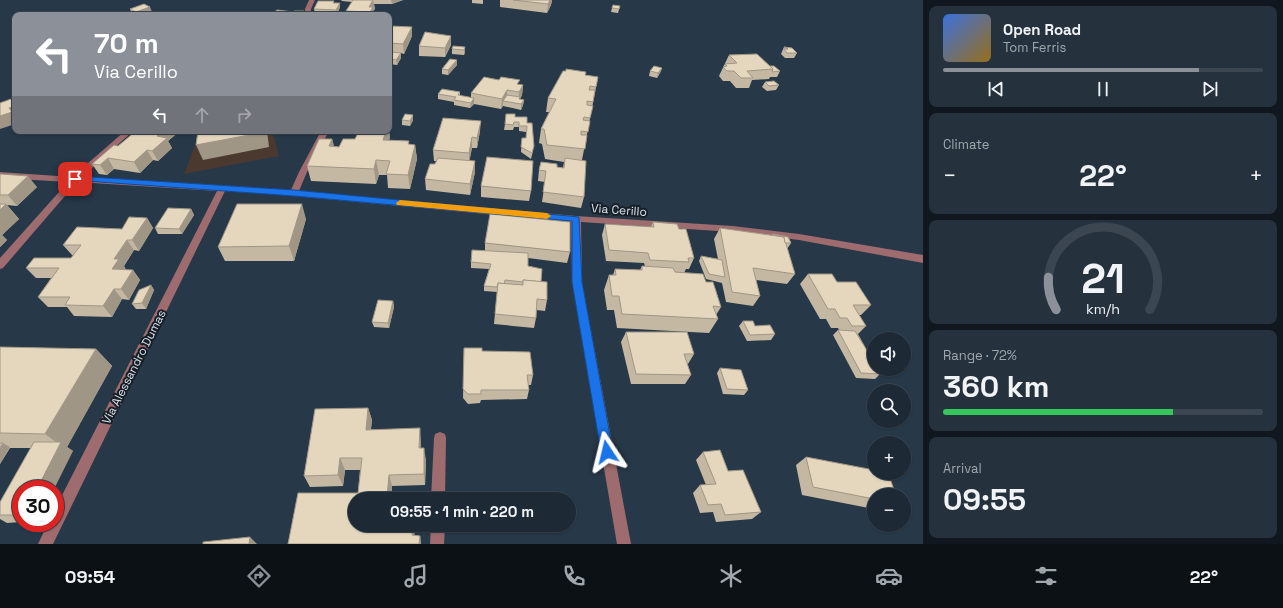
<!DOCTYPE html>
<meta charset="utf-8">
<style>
:root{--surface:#1d2a36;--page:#25323e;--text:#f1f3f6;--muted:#a0a7ad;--line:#3b4651;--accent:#8c9099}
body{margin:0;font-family:"Space Grotesk",sans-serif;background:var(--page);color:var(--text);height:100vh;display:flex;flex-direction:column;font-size:15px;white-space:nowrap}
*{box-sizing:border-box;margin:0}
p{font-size:13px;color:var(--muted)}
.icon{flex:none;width:22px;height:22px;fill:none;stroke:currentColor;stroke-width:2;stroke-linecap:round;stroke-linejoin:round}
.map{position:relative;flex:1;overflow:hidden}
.side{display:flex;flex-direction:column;gap:6px;padding:6px;background:#10171e;width:360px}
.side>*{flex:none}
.banner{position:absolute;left:12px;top:12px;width:380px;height:122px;border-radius:8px;box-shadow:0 1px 3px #0004,0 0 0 1px var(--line);background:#8c9099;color:#fff;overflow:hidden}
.buttons{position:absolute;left:867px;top:332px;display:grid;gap:8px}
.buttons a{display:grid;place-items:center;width:44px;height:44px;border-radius:50%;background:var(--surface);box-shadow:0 1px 3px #0004,0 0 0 1px var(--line);font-size:20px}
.speed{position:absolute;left:12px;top:480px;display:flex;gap:8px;font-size:20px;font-weight:700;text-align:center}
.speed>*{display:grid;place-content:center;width:52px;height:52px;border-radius:50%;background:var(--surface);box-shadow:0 1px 3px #0004,0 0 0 1px var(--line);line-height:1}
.speed .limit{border:6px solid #d22;background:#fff;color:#111}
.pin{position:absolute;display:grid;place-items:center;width:34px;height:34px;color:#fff;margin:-17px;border-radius:8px;box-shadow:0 2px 6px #0006}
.me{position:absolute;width:44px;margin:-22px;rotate:350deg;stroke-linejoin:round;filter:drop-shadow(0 0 3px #0008)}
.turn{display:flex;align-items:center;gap:14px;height:84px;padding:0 16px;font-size:18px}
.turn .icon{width:52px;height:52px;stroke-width:2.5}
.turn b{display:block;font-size:28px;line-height:34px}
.lanes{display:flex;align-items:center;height:38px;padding:0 16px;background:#0003;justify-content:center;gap:20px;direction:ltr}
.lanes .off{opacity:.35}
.big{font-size:30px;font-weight:700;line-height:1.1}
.side .widget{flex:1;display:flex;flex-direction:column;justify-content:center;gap:6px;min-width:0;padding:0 14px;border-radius:8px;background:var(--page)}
.side .dial{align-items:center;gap:0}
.dial svg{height:104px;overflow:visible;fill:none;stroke:var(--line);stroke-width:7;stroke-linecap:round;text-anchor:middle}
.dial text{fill:var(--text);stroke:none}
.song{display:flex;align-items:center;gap:12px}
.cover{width:48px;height:48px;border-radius:6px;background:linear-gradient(135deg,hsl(220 70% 55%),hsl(40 70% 35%))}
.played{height:4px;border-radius:2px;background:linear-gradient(90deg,var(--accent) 80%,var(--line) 80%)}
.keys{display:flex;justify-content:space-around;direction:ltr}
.heat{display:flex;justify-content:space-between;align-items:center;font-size:22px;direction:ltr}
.charge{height:6px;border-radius:3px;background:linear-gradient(90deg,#34c759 72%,var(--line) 0)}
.trip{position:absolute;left:348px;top:492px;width:228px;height:40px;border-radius:20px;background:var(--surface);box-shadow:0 1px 3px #0004,0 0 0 1px var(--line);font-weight:700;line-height:40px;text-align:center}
.tab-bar{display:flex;height:64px;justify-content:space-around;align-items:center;background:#0c1116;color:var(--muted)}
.tab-bar .icon{width:28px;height:28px}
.tab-bar .on{color:var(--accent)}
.tab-bar b{font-size:18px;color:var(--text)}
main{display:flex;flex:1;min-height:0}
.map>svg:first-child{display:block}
</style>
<main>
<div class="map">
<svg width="923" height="544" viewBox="0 0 923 544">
<rect width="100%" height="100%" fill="#273848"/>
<polygon fill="#4b3930" points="272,131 279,156 184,174 196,143"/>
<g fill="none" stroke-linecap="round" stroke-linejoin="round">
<g fill="#9e6b6e" fill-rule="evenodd">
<polygon points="309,0 315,0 311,9 311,15 305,15 305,9"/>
<polygon points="125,131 133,131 82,177 291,190 299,172 321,131 329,131 307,172 299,191 576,216 733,226 799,234 923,255 923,263 799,240 733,232 581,222 582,282 631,544 617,544 572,282 571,222 294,196 225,191 53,544 38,544 48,523 55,523 55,509 217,191 77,182 3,268 0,269 0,258 68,182 0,178 0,172 72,177"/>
<polygon points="440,432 445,434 446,438 445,499 431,499 434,438 435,434"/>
<polygon points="431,525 445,525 444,544 430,544"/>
</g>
</g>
<g fill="#c5b8a3">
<polygon points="341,0 403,0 392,4 374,4 375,9 373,11 374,15 346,15 346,11 352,2 342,1"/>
<polygon points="472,0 483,0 483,4 472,3"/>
<polygon points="500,0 552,0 551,5 547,13 500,7"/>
<polygon points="334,1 334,3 340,7 337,15 315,13 314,9"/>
<polygon points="620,6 618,13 611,12 612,8"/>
<polygon points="130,9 152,12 143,15 135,15 132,14"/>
<polygon points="412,27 412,36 404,54 401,53 401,58 397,65 389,64 389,52 390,52 390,49 389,49 389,29"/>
<polygon points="451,45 445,57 419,56 419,46"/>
<polygon points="465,47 465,52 464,55 452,54 452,49"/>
<polygon points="784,47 797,53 794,58 785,58 781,54"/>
<polygon points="729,55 770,66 780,71 777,77 770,77 769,79 752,80 749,88 736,88 730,81 723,81 719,76"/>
<polygon points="457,60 457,65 448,75 442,74 442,69"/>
<polygon points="662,68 660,73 657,78 649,76 650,71"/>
<polygon points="586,75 598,77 582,160 584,197 581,208 542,202 545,182 538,181 539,170 557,167 563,168 564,162 545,159 542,144 539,143 541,129 549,112 546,112 548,98"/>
<polygon points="765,82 779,85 776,90 767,91 762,87"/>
<polygon points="519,85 523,85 522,95 520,99 524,100 523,105 521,110 503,106 501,109 474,104 470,108 454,105 454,102 438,99 438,94 460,92 460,96 471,98 471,93"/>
<polygon points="413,115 413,120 410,126 402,125 402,120"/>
<polygon points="515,117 527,123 533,151 531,159 521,152 522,138 526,138 526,132 519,131 519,127 514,127 513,130 504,130 505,124"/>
<polygon points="136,131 173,131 175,135 168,141 172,148 158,161 153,160 140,173 114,169 107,175 99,174 92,164 118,146"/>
<polygon points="480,131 477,148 472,148 469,161 475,161 475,172 470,195 426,190 425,179 435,164 436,161 434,161 433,150"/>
<polygon points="390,137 389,140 409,141 409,144 415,145 417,159 410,189 388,188 387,175 379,175 376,184 311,181 307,166 332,139 334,146 339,147"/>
<polygon points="0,174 37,187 17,206 7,205 19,219 2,235 7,240 0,247"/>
<polygon points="481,186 531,191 529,201 481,197"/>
<polygon points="191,209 194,215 182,234 158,234 155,228"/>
<polygon points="147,218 153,228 139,251 134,250 124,266 126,270 133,270 140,280 129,300 122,299 112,317 74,316 67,307 48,307 38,297 51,278 36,278 26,268 71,258 74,255 72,255 63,245 122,229"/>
<polygon points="306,219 294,261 225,261 218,247"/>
<polygon points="653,222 679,229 694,258 689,269 686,269 684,273 675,272 706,282 721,307 716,315 718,319 709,333 617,328 614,310 607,310 604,290 609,275 613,275 615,269 640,270 642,266 645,266 644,263 606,261 602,235 605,224 651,227"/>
<polygon points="720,228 772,235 773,234 791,243 787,249 795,274 787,284 756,280 760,296 753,306 726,302 722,283 706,279 699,261 701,256 718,259 714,239"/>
<polygon points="485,243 570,252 567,263 528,258 528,266 541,282 547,300 545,311 536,310 536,318 534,328 494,324 497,292 484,291 484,286 489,269 471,268 471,262 485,251"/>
<polygon points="808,274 837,282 871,305 861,315 859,315 866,326 858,334 880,374 875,379 856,378 833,335 838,330 839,330 838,328 831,328 826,319 820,319 800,284"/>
<polygon points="151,285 154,290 146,309 136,309 132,304"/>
<polygon points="393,301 394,307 389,328 374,327 372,322"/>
<polygon points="743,321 755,326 775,334 771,340 747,341 739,326"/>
<polygon points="626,332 694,354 688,364 687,364 691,375 685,384 631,384 621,342"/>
<polygon points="0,347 96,349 112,366 67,447 73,451 21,489 21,522 7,523 0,519 0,502 31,448 10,448 0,464"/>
<polygon points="464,348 533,375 531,385 528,385 529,390 527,399 481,400 480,403 468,404 463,398"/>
<polygon points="720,368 748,390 744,395 723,394 717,373"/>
<polygon points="368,408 372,420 371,429 421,441 421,448 426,460 425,485 392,486 391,499 355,499 355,525 415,525 414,535 420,536 421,544 288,544 358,493 360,470 345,470 343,486 310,487 304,476"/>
<polygon points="703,452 728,471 761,512 752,519 716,522 713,512 700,513 693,493 700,485 706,485 696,460"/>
<polygon points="806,457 874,495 874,509 802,495 796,465"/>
</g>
<g fill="#a09685">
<polygon points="373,0 375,9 373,11 374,15 368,15 367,12 369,7"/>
<polygon points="391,0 403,0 392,4"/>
<polygon points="550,0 552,0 551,5 547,13 548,4"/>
<polygon points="340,3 340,7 337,15 336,10"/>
<polygon points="150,7 152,12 143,15 138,15 136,12"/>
<polygon points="412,27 412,36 404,54 403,44"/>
<polygon points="451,36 451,45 445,57 445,48"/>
<polygon points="465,47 465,52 464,55 464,50"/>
<polygon points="401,53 401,58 397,65 396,60"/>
<polygon points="457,60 457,65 448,75 448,70"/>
<polygon points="662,68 660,73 657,78 658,73"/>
<polygon points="523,85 522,95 520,99 520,103 519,104 519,100 518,102 519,92"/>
<polygon points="507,90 507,100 503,101 503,106 501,109 502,99"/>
<polygon points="474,98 474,104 470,108 471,103"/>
<polygon points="524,100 523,105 521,110 521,104"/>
<polygon points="15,106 15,124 0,129 0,116 9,108"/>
<polygon points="413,115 413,120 410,126 410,121"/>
<polygon points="481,121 480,131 477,148 477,138"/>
<polygon points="389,127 390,137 385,154 383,140 386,131 389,131"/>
<polygon points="163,131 173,131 175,135 168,141 172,148 158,161 152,151 157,136"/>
<polygon points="252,131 267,131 269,147 203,160 196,145"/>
<polygon points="472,137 472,148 469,164 469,153"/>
<polygon points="332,139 336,154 329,146"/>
<polygon points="415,145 417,159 410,189 408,175"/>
<polygon points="147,150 153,160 140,173 134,162"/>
<polygon points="108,158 114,169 107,175 100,165"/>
<polygon points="376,160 379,175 376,184 374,169"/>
<polygon points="475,161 475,172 470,195 470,184"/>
<polygon points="28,176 37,187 17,206 8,195"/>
<polygon points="6,204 19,219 2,235 7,240 0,247 0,210"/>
<polygon points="302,204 306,219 294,261 289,246"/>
<polygon points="191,209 194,215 182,234 179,229"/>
<polygon points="147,218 153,228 139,251 132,240"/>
<polygon points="127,240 134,250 124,266 126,270 112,269 114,259"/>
<polygon points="133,270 140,280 129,300 121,289"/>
<polygon points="151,285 154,290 146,309 142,303"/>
<polygon points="114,289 122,299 112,317 103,306"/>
<polygon points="393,301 394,307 389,328 388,323"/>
<polygon points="96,349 112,366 67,447 73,451 54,489 37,489 60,445 45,434"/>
<polygon points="368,408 372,420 369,442 366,430"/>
<polygon points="420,428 421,441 421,460 419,448"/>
<polygon points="3,443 10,447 0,464 0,448"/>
<polygon points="424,448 426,460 425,485 424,474"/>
<polygon points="340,458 345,470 343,486 338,475"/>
<polygon points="389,475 392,486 391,499 388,499 387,496"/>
<polygon points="412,525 415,525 414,544 412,535"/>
<polygon points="420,536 421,544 419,544"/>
<polygon points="250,537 257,544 249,544"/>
</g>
<g fill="#e5d6be" stroke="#a09685">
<polygon points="353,0 373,0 369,7 373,7 370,12 367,12 346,11"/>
<polygon points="513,0 550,0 548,4"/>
<polygon points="318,1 334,1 333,3 340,3 336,10 314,9"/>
<polygon points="144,4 150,7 136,12 130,9"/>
<polygon points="613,5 620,6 619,9 612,8"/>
<polygon points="277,10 302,13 300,15 271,15"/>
<polygon points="294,11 304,11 305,15 302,15 302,13 294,12"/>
<polygon points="391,26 412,27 403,44 389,43 391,40 389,40 389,29"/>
<polygon points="425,32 451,36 445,48 419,46"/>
<polygon points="453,46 465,47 464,50 452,49"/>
<polygon points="784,47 792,48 797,53 787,53 784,49 788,49"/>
<polygon points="389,52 401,53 396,60 389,59"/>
<polygon points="757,54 773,69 747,71 753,78 741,78 734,71 727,71 723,67 727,66 725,64 737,63 729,55"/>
<polygon points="450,59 457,60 448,70 442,69"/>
<polygon points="654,66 662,68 658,73 650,71"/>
<polygon points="770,66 774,66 780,71 772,72 773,69"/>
<polygon points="566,69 586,72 585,75 598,77 596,87 590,86 589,90 595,90 593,102 587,101 587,105 593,106 590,118 584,117 583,120 590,121 588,132 581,131 581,135 587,135 585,149 547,145 544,129 541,129 556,99 548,98 563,71 566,71"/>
<polygon points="484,77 499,80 501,77 520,80 517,84 523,85 519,92 507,90 502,99 471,93"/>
<polygon points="774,81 779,85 769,86 765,82"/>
<polygon points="442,89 460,92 458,95 474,98 471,103 454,100 456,97 438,94"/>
<polygon points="507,95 520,97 519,99 524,100 521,104 503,101"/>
<polygon points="11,99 15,104 15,106 9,108 12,112 0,116 0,103"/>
<polygon points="405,114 413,115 410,121 402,120"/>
<polygon points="506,114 515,114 515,117 527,117 527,123 532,123 534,146 532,153 521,147 522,138 526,138 527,126 519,126 519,122 514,122 513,125 505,124"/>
<polygon points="443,118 481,121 477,138 472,137 469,153 433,150"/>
<polygon points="136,131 163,131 157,136 167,138 152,151 147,150 134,162 108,158 100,165 92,164 114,145 118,146"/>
<polygon points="198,131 264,131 265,132 196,145"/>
<polygon points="359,131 386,131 383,140 409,141 408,144 415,145 408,175 386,174 390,161 376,160 374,169 307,166 319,139 332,139 329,146 339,147 343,139 355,139"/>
<polygon points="487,157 533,161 531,191 481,186"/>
<polygon points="438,158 475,161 470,184 425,179 430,164 435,164"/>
<polygon points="565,158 586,161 584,197 543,192 546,171 539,170 541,162 557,164 557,167 564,168"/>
<polygon points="0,174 28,176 8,195 0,195"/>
<polygon points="0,204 6,204 0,210"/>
<polygon points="237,204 302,204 289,246 218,247"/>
<polygon points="168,208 191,209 179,229 155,228"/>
<polygon points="490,214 570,222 570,252 485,243"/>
<polygon points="129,217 147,218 132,240 127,240 114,259 119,259 112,269 133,270 121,289 114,289 103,306 65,305 70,297 38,297 59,268 26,268 34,258 71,258 81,245 63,245 77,227 122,229"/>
<polygon points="653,222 677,224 679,229 686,229 694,258 688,258 689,262 650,260 648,253 609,250 605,224 654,227"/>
<polygon points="720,228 784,237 795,274 753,268 760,296 732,292"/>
<polygon points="773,234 788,237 791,243 785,243 784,237 773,235"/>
<polygon points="472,250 528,253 528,266 542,269 541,282 523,280 523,282 505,280 504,284 498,283 497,287 484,286 491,264 471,262"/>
<polygon points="701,256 722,260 725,277 709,274"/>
<polygon points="642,266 673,268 675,272 703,274 706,282 713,282 721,307 713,306 718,319 622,314 619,296 612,296 609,275 616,275 615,269 642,270"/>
<polygon points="808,274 832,274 837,282 856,282 871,305 853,305 866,326 852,326 847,318 840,318 835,309 828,309"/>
<polygon points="523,280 547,282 547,300 537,299 536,318 495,314 498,283 523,285"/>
<polygon points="151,285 142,303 132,304 139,290"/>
<polygon points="378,300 393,301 388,323 372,322"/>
<polygon points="743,321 753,321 755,326 770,325 775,334 750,335"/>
<polygon points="838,330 855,331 874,362 874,369 878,369 880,374 861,373"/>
<polygon points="626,332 687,332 694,354 684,354 691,375 636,374"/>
<polygon points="0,347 96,349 45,434 0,433"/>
<polygon points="464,348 482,348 482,351 530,352 533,375 527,375 529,390 481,390 481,394 468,394 463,389"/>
<polygon points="720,368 741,370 748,390 727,389"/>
<polygon points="368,408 366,430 420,428 419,448 424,448 424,474 389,475 387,496 357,497 357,499 355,499 355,525 412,525 412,535 420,536 419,544 288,544 298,493 358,493 362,458 340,458 338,475 304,476 315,409"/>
<polygon points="34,442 61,442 37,489 21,489 21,515 0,515 0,502"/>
<polygon points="0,443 3,443 0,448"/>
<polygon points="720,450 728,471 743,470 761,512 725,515 721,504 708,505 700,485 716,484 703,452"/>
<polygon points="806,457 874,470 874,473 888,473 896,495 874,495 874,499 813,487"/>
<polygon points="250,537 249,544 203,544 203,542"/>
</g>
<polygon fill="#1a73e8" stroke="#114b97" points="75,176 294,190 579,217 582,282 613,452 611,456 607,457 603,456 601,452 572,282 572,221 294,196 72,180 71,179"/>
<polygon fill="#f59e0b" points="400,200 547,213 551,216 547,219 397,205 396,203"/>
<g text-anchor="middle" stroke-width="4" stroke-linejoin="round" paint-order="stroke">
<g font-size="12" fill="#dae4ef" stroke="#171e26">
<text transform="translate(619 210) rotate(4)" y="4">Via Cerillo</text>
<text transform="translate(134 367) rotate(-63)" y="4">Via Alessandro Dumas</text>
</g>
</g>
</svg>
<div class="buttons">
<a><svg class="icon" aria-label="sound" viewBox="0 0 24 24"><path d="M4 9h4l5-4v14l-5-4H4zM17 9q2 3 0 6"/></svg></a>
<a><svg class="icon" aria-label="search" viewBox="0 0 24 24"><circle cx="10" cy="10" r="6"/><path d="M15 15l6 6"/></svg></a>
<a>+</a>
<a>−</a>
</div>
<div class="speed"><div class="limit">30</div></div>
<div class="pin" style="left:75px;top:179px;background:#d93025"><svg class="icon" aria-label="arrive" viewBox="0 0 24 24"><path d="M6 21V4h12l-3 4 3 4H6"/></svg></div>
<svg class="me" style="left:607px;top:452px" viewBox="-20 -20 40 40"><path d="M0-17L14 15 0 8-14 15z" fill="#1a73e8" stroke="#fff" stroke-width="4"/></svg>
<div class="trip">09:55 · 1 min · 220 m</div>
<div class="banner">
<div class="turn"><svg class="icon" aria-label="left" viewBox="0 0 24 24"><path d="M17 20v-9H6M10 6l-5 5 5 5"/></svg><div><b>70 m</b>Via Cerillo</div></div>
<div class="lanes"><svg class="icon" aria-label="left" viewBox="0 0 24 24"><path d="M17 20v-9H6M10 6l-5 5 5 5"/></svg><svg class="icon off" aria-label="ahead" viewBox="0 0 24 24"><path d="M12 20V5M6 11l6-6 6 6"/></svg><svg class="icon off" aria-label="right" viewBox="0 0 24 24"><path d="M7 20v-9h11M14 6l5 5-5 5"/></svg></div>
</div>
</div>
<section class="side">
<div class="widget">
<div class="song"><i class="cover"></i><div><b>Open Road</b><p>Tom Ferris</p></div></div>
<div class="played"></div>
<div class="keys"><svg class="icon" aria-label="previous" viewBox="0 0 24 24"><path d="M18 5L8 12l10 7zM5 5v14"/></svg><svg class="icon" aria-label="pause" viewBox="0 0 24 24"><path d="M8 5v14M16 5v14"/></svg><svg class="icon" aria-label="next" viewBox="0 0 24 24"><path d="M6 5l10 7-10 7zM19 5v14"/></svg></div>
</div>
<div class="widget"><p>Climate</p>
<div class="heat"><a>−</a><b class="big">22°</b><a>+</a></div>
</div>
<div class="widget dial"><svg viewBox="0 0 100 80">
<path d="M14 69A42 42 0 1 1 86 69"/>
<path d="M14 69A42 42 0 0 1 8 44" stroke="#8c9099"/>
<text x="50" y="56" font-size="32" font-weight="700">21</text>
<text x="50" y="72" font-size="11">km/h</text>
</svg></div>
<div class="widget"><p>Range · 72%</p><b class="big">360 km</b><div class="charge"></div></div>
<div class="widget"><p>Arrival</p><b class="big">09:55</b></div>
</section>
</main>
<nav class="tab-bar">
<b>09:54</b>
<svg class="icon on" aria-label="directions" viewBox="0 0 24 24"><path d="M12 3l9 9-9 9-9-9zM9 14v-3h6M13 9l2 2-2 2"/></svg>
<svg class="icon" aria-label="music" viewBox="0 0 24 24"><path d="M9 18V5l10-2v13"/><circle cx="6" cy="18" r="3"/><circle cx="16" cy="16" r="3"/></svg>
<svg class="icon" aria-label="phone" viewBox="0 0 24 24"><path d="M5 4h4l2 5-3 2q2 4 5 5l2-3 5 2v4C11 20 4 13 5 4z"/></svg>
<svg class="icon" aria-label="climate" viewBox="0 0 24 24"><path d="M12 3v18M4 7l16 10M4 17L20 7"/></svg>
<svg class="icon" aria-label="car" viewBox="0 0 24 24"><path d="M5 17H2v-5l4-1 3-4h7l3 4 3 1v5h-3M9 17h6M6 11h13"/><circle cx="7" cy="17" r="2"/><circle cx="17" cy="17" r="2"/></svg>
<svg class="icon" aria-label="filters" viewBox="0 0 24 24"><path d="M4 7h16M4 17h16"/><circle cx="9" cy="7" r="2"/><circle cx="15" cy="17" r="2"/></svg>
<b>22°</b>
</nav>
